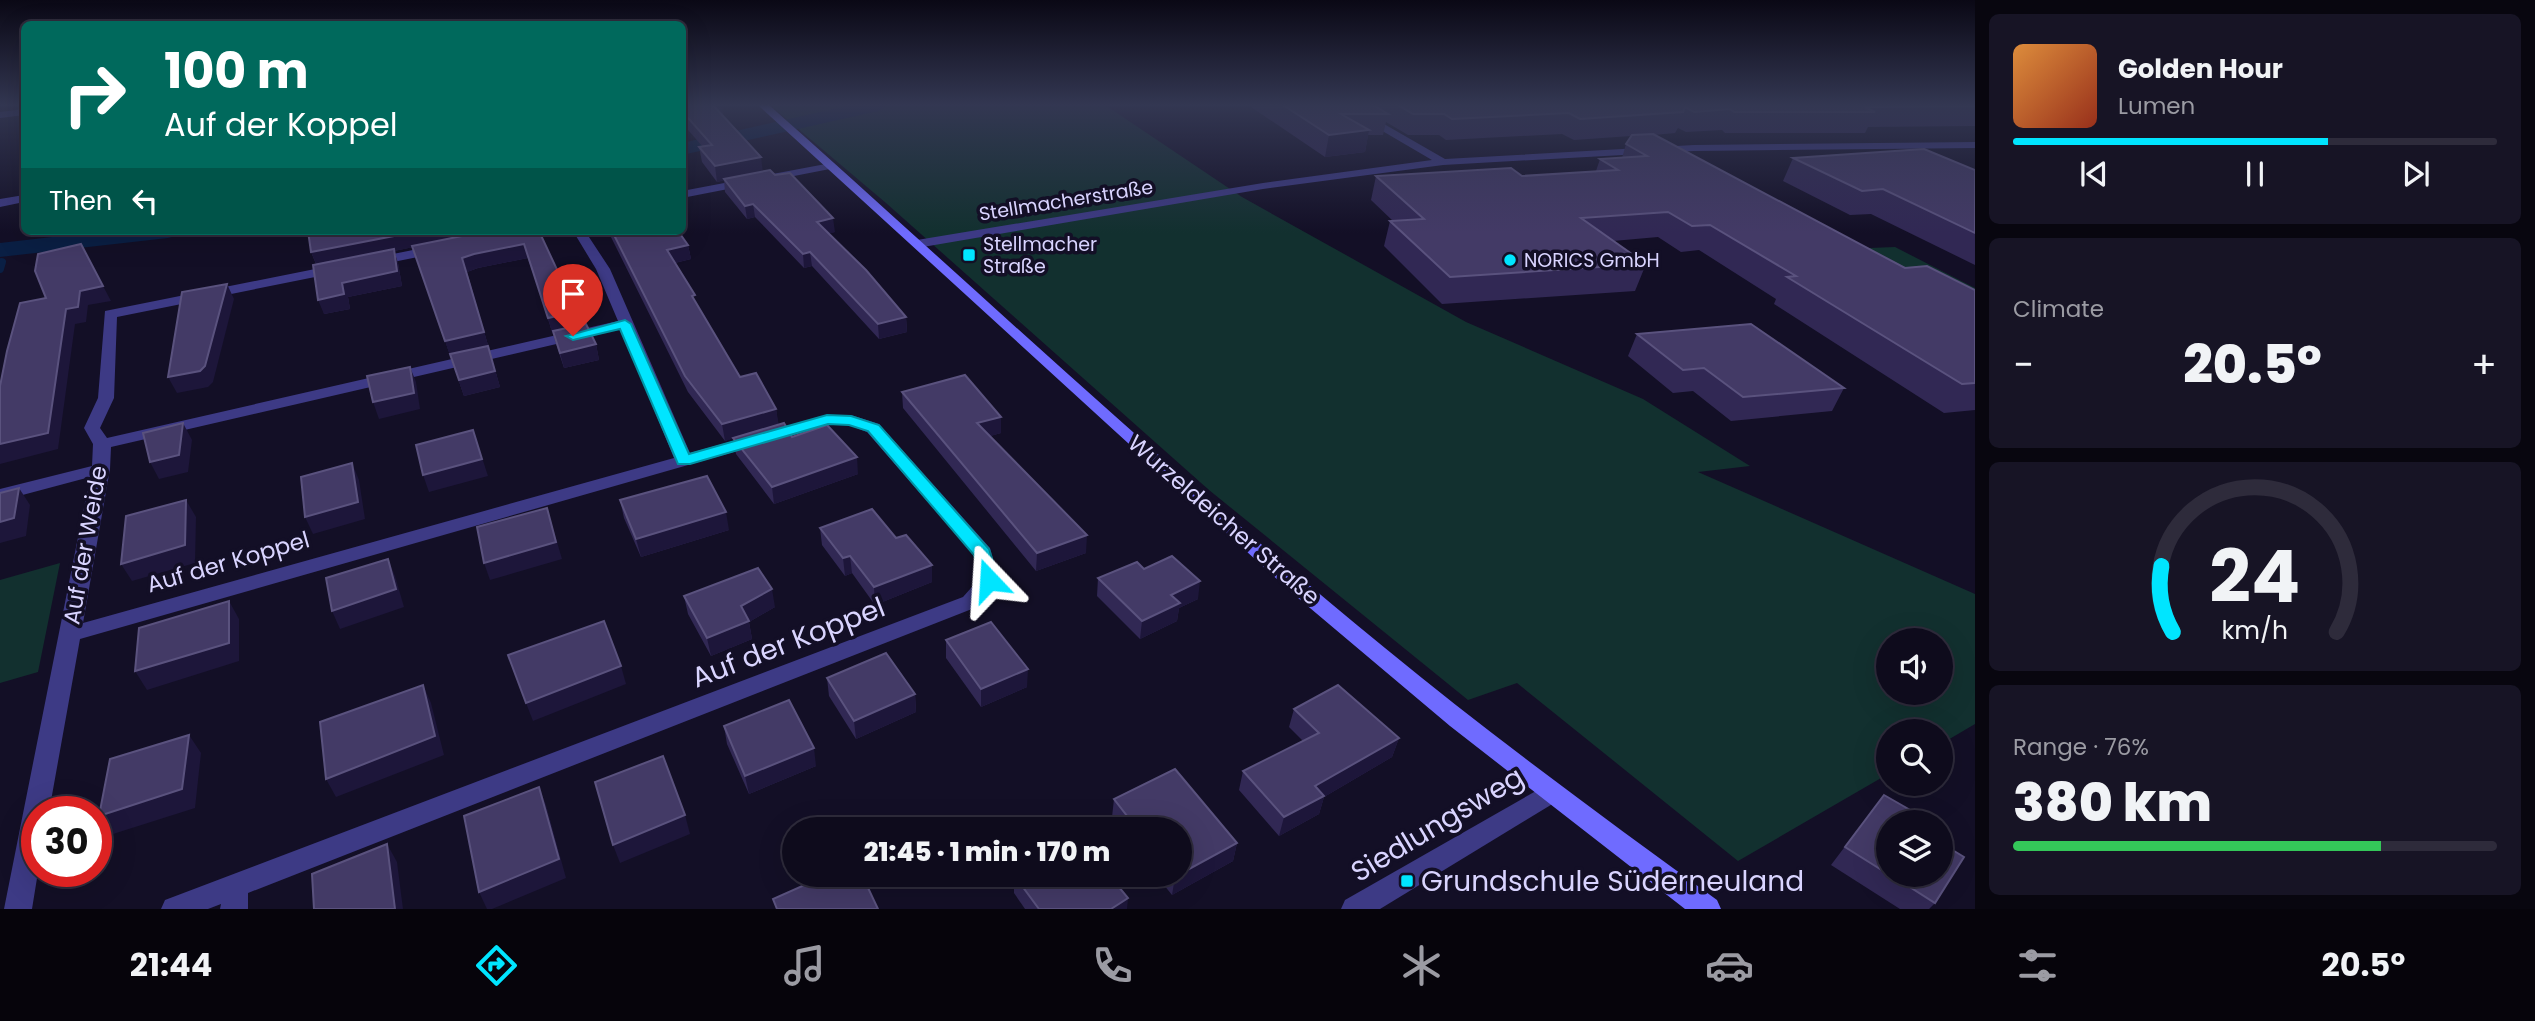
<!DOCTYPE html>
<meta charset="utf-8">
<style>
:root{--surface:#0e0b1c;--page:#171425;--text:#f1f3f6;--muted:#9b9ba3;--line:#2e2b3b;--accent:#00e5ff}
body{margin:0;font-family:Poppins,sans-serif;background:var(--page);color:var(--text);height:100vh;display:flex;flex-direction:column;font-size:26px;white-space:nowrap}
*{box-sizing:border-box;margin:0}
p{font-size:23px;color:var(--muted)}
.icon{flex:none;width:38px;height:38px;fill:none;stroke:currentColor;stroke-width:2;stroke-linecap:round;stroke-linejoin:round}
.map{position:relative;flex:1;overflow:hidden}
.panel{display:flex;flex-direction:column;gap:14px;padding:14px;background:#08060f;width:560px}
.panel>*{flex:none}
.guide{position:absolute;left:21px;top:21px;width:665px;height:214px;border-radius:10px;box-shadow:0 7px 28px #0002,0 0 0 2px var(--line);background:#00695c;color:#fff;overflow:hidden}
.controls{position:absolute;left:1876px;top:628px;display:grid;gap:14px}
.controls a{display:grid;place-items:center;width:77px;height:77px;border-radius:50%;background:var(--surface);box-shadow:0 7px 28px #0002,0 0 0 2px var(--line);font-size:35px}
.speed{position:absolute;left:21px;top:796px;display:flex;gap:14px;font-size:35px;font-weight:700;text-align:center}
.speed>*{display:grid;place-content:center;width:91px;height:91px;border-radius:50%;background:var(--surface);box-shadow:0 7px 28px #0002,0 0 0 2px var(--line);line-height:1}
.speed .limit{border:10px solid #d22;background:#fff;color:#111}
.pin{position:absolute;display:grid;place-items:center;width:60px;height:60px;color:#fff;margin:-72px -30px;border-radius:50% 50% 50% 0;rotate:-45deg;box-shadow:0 0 7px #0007}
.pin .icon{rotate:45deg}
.me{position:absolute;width:77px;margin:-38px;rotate:340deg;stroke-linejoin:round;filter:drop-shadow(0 0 5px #0008)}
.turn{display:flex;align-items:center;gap:24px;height:147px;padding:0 28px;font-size:32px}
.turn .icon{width:91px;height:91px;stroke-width:2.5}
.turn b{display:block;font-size:49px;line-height:60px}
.then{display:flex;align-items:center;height:66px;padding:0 28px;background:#0003;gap:14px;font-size:26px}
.big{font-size:52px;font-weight:800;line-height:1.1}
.panel .widget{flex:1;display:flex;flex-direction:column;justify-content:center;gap:10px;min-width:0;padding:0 24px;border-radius:10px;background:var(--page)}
.panel .dial{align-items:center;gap:0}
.dial svg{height:182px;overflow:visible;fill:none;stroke:var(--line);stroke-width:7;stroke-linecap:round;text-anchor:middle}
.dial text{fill:var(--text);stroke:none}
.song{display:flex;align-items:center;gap:21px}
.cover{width:84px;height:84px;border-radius:10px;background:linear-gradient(135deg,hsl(30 70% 55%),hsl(10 70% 35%))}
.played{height:7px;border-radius:4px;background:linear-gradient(90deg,var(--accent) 65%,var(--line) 65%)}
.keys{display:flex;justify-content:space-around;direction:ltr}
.heat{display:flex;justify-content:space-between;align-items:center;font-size:38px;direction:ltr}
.charge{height:10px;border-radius:5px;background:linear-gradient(90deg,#34c759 76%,var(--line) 0)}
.trip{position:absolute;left:782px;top:817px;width:410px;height:70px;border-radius:35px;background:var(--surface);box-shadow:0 7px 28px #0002,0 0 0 2px var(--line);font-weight:800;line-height:70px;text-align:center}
.tabs{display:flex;height:112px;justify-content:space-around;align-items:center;background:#06040b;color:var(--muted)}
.tabs .icon{width:49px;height:49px}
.tabs .active{color:var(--accent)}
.tabs b{font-size:32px;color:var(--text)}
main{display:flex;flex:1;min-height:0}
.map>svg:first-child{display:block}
</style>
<main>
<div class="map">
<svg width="1975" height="909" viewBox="0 0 1975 909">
<rect width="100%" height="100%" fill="#130f26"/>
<g fill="#12302f" fill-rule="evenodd">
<path d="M770,105H1105L1242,197L1466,322L1643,399L1750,466L1698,472L1975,594V724L1941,744V732H1888V774L1738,861L1517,683L1468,700L1209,490L886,203ZM1888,640H1941V693H1888Z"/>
<polygon points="1895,247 1975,288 1975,322 1844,249"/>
<polygon points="60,563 38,672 0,683 0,580"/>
</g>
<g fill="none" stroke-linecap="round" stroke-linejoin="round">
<polyline stroke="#0a1f44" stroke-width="8" points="0,269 2,262"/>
<g fill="#0a1f44" fill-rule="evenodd">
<polygon points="851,105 887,105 878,111 682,155 682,143"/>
<polygon points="104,231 180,231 176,236 168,238 0,257 0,243"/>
</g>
<g fill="#3d3a85" fill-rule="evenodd">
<polygon points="1338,105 1351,105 1445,159 1694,145 1975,142 1975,148 1694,151 1443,165 1263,189 917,248 911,244 917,240 1263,183 1432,160"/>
<polygon points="24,109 24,115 0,118 0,112"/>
<polygon points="831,163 837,166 835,168 682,198 682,191"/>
<polygon points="24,195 24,202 0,207 0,199"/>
<path d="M573,231H585L610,269L690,453L827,415H851L879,424L990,548L999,580L977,607L248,893V909H220L221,904L208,909H161L165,900L963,597L979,579L974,555L867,432L849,425H828L80,639L49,812H37L38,872L32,909H4L90,477L0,501V489L92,466L93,444L84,428L98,398L105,311L335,265L342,269L335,273L117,317L114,398L100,428L107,438L618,321L596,269ZM621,329L674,458L83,623L110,469L111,447Z"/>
<polygon points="438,245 443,246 443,252 373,266 366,262 373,258"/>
<polygon points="1550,783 1559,786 1562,793 1559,800 1380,909 1341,909 1345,900"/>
</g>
<path fill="#6f6bff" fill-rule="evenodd" d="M758,105H769C974,287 1173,475 1385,648C1492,736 1604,818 1717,900L1721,909H1685L1450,726L1291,592Z"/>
</g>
<g fill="#312854">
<polygon points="682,105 722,105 723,117 763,172 835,232 828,233 906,317 907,332 879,339 812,266 804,268 755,217 747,219 725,192 724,180 717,182 702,162 699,147 702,146 682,123"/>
<polygon points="1248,105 1975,105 1975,126 1868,127 1865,133 1725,133 1722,130 1686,132 1678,128 1675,133 1654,135 1905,268 1975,290 1975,410 1944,413 1774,304 1776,299 1699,250 1681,252 1658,237 1613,241 1646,264 1635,291 1442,304 1384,246 1390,221 1393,221 1371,200 1376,176 1522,176 1596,171 1600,159 1622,158 1626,144 1631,136 1574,140 1562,134 1446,140 1439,135 1408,135 1386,122 1383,135 1368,135 1365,152 1325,157"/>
<polygon points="1793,158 1975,170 1975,265 1871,214 1850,215 1783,181"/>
<polygon points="539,231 559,274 596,310 581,313 583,324 596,344 599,360 564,368 528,258 478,268 467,272 500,387 464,396 413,247 394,251 398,263 402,286 348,297 350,309 324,314 316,264 311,252"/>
<polygon points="608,231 678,231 688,245 691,259 675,263 696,303 740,377 776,409 778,425 792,437 858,474 774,504 736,454 733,438 725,441 688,392"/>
<polygon points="1637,334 1844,388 1832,411 1731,421 1693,391 1673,393 1628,356"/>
<polygon points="902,392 1001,417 1001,433 990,436 1086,553 1036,571 903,408"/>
<polygon points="620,500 729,530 641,557 624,518"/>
<polygon points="820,528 932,582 875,605 852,573 845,576 822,545"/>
<polygon points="1144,569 1198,599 1179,608 1177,621 1140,639 1097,596 1098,578"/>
<polygon points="684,596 775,607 749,622 752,639 711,656 688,614"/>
<polygon points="946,640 1027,687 981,707 946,658"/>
<polygon points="827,678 915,694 916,712 856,739 829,696"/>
<polygon points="1294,709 1399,738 1392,757 1324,797 1319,814 1279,836 1239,790 1243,771 1303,741 1289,727"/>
<polygon points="724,726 816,766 749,794 727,744"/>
<polygon points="1884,795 1888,822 1888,875 1941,875 1935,903 1929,909 1900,909 1831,865"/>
<polygon points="1114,799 1237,843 1233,861 1172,895 1156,875 1180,875 1180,830 1122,830 1112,817"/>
<polygon points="1014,875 1127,909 1025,909 1014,893"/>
</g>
<g fill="#1d163a">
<polygon points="711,105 722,105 723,117"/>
<polygon points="1369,130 1365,152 1325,157 1329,135"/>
<polygon points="761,157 763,173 717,182 715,166"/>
<polygon points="753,204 755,217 747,219 745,206"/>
<polygon points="833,218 835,232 818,236 817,222"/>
<polygon points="420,231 495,231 394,251 398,263 402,286 348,297 350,309 324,314 318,300 317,266 311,252"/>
<polygon points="524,244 528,258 478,268 467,272 500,387 464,396 445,341 462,258 474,254"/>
<polygon points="688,245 691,259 670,264 667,250"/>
<polygon points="810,252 812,266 804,268 803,254"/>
<polygon points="227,284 234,299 213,382 208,387 177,393 168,377"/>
<polygon points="103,286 111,301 88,305 86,322 75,324 58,449 0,464 0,444 66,309 80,291"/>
<polygon points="592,295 596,310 581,313 584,326 552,333 548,318 574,298"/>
<polygon points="906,317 907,332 879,339 878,324"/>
<polygon points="596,344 599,360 564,368 560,353"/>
<polygon points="410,367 416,382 420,409 379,419 373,402"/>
<polygon points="776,409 779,426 725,441 722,424"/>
<polygon points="1001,417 1001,433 977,440 977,423"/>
<polygon points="183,423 192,440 188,472 159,479 150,462"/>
<polygon points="473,430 488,476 429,492 423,475"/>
<polygon points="857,457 858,474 774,504 772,487"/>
<polygon points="352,463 359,480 365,519 313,534 305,517"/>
<polygon points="19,488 30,505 26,536 0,543 0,522"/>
<polygon points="186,500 196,517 195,563 132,581 121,564"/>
<polygon points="547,508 562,559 490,580 484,563"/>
<polygon points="726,512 729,530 641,557 636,539"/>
<polygon points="1087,535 1086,553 1036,571 1037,553"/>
<polygon points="850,556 852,573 845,576 843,558"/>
<polygon points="388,559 395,576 404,607 340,629 332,611"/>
<polygon points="932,565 932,582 875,605 874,587"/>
<polygon points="1200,581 1198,599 1179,608 1177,621 1140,639 1142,621 1171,595"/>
<polygon points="772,589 775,607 749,622 752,639 711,656 707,638 741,606"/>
<polygon points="229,601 239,619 239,661 147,690 135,671"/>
<polygon points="621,666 626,684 533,721 526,703"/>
<polygon points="1028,669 1027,687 981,707 981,689"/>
<polygon points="423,685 431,703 444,755 336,797 326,779"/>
<polygon points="915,694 916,712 856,739 854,721"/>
<polygon points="189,735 201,753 195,808 113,834 99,816"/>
<polygon points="1399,738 1392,757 1324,797 1319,814 1279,836 1284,817 1315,786"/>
<polygon points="814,748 816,766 749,794 745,776"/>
<polygon points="539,787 546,805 566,878 492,909 487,909 479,892"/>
<polygon points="685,815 690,834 620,863 613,845"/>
<polygon points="1237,843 1233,861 1172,895 1175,877"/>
<polygon points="387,844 397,862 403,909 395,909"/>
<polygon points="1128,898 1127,909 1111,909"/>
</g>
<g fill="#433a66" stroke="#5a527e" stroke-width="2">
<polygon points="682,105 713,105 761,157 715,166 699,147 712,145 682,111"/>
<polygon points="1283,105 1373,105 1388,114 1341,114 1369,130 1329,135"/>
<polygon points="1398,105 1975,105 1975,106 1865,107 1875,112 1734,112 1730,109 1694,112 1685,107 1683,112 1580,119 1569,113 1452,119 1444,114 1413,114"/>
<polygon points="1653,134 1905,268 1927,266 1975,290 1975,383 1962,384 1787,277 1796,276 1710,225 1692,226 1668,212 1581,218 1646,264 1450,277 1390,221 1424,219 1376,176 1511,168 1522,176 1618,170 1600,159 1647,156 1626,144 1632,135"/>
<polygon points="1924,149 1975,170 1975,233 1883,189 1862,191 1793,158"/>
<polygon points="770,170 775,175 790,173 833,218 817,222 866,270 906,317 878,324 810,252 803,254 753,204 745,206 724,179"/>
<polygon points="308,231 420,231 311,252"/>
<polygon points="487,231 539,231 559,274 581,270 592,295 574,298 580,311 548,318 524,244 474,254 462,258 484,332 445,341 412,246"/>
<polygon points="612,231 678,231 688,245 667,250 695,295 692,296 740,377 756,373 776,409 722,424 685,376"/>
<polygon points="81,244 103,286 80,291 78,307 66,309 48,433 0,444 0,386 7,351 20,303 46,298 35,271 38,254"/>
<polygon points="394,249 397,271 342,283 344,294 318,300 313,265"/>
<polygon points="227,284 205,366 200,371 168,377 182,292"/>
<polygon points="586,324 596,344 560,353 553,331"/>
<polygon points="1751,324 1844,388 1743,397 1704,368 1683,370 1637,334"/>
<polygon points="488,346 495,371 459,380 450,354"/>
<polygon points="410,367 414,393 373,402 367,376"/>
<polygon points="965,375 1001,417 977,423 1087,535 1037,553 902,392"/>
<polygon points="183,423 179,455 150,462 143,433"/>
<polygon points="784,423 792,437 827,425 857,457 772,487 733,438"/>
<polygon points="473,430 482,459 423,475 416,445"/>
<polygon points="352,463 358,502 305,517 301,477"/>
<polygon points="707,476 726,512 636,539 620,500"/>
<polygon points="19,488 14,518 0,522 0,493"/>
<polygon points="186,500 185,545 121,564 126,516"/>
<polygon points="547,508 556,542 484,563 477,527"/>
<polygon points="872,509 896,538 906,535 932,565 874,587 850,556 843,558 820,528"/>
<polygon points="1172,556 1200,581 1171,595 1180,603 1142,621 1098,578 1137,562 1144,569"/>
<polygon points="388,559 396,589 332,611 326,578"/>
<polygon points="758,568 772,589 741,606 749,621 707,638 684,596"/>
<polygon points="229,601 229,643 135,671 139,628"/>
<polygon points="604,621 621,666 526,703 508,655"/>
<polygon points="991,622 1028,669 981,689 946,640"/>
<polygon points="886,653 915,694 854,721 827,678"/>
<polygon points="423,685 435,736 326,779 320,722"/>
<polygon points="1338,685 1399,738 1315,786 1324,796 1284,817 1243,771 1319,733 1294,709"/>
<polygon points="789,700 814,748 745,776 724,726"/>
<polygon points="189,735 182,789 99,816 110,759"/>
<polygon points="663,756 685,815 613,845 595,782"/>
<polygon points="1175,769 1237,843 1180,874 1180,830 1138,830 1114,799"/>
<polygon points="539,787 559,859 479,892 464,816"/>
<polygon points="1884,795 1931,822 1888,822 1888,874 1845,847"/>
<polygon points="1941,843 1964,857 1935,903 1891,875 1941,875"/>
<polygon points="387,844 395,909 314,909 312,874"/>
<polygon points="827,875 862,875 878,909 777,909 773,899"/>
<polygon points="1014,875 1109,875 1128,898 1111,909 1039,909"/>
</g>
<linearGradient id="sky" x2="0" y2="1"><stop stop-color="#0a0815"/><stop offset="0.45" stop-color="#333752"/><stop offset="1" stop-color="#333752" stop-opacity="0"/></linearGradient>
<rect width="1975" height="233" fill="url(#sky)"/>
<polygon fill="#00e5ff" stroke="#0095a6" stroke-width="2" points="625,320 631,324 689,454 827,415 851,416 879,425 989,549 999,580 996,584 983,584 974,555 868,431 849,425 828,424 690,464 678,464 620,329 573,340 566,336"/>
<g fill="#00e5ff" stroke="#130f26" stroke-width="2.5">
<rect x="962" y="248" width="14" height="14" rx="3.5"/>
<circle cx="1510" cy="260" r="7"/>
<rect x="1400" y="874" width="14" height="14" rx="3.5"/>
</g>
<g text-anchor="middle" stroke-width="7" stroke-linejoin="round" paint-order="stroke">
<g font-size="19" fill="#d9d4ff" stroke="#130f26">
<text transform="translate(1066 200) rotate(-9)" y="7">Stellmacherstraße</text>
</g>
<g font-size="19" fill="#d9d4ff" stroke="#130f26" text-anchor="start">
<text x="983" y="251">Stellmacher<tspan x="983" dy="22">Straße</tspan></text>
<text x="1524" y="267">NORICS GmbH</text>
</g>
<g font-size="23" fill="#d9d4ff" stroke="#130f26">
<text transform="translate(1224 520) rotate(41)" y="8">Wurzeldeicher Straße</text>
<text transform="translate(85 545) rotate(-80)" y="8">Auf der Weide</text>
<text transform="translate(228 562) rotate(-16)" y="8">Auf der Koppel</text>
</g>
<g font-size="28" fill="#d9d4ff" stroke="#130f26">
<text transform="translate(788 642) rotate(-21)" y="10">Auf der Koppel</text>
<text transform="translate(1437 824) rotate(-31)" y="10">Siedlungsweg</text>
</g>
<g font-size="28" fill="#d9d4ff" stroke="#130f26" text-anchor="start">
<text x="1421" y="891">Grundschule Süderneuland</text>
</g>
</g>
</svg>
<div class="controls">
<a><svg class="icon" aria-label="sound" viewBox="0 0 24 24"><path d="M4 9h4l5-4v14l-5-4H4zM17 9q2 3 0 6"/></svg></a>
<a><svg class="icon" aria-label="search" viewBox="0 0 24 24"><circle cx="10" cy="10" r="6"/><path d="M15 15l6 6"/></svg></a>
<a><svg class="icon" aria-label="layers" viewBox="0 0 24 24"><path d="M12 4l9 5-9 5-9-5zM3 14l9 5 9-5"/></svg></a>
</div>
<div class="speed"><div class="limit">30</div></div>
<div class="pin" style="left:573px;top:336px;background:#d93025"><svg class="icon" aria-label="arrive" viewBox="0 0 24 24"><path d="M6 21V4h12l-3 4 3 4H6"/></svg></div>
<svg class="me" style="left:989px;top:580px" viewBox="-20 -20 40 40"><path d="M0-17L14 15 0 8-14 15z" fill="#00e5ff" stroke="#fff" stroke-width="4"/></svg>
<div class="trip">21:45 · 1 min · 170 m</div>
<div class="guide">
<div class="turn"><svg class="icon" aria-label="right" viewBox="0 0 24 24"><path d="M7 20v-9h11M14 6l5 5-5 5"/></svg><div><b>100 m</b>Auf der Koppel</div></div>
<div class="then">Then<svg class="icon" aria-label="left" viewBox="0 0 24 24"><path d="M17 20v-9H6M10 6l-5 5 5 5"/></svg></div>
</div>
</div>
<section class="panel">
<div class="widget">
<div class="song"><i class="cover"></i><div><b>Golden Hour</b><p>Lumen</p></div></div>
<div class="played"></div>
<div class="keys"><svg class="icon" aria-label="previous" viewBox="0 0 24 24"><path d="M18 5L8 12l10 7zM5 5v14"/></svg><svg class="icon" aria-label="pause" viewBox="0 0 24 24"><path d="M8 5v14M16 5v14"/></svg><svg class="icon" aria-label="next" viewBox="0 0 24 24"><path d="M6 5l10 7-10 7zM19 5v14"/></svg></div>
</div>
<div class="widget"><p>Climate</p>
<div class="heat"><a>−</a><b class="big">20.5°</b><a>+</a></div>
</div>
<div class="widget dial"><svg viewBox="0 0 100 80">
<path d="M14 69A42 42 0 1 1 86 69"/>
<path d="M14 69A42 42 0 0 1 9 40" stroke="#00e5ff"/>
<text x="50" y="56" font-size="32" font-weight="700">24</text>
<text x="50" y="72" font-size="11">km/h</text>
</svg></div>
<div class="widget"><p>Range · 76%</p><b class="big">380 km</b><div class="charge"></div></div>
</section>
</main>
<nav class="tabs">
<b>21:44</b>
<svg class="icon active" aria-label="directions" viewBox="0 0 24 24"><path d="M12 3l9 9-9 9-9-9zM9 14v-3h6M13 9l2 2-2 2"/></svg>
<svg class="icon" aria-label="music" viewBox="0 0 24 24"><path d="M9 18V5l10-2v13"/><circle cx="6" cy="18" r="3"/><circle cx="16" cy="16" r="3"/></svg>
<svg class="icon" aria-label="phone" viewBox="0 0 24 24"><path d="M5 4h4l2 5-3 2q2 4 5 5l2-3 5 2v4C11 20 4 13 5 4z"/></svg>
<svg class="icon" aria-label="climate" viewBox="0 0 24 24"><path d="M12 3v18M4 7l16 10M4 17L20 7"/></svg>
<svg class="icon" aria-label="car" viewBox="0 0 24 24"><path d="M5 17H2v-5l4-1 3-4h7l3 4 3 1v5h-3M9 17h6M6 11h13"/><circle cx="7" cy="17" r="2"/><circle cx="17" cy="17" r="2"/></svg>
<svg class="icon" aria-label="filters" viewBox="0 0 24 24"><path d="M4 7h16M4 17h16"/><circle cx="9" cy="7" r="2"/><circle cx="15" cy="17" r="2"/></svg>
<b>20.5°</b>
</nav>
